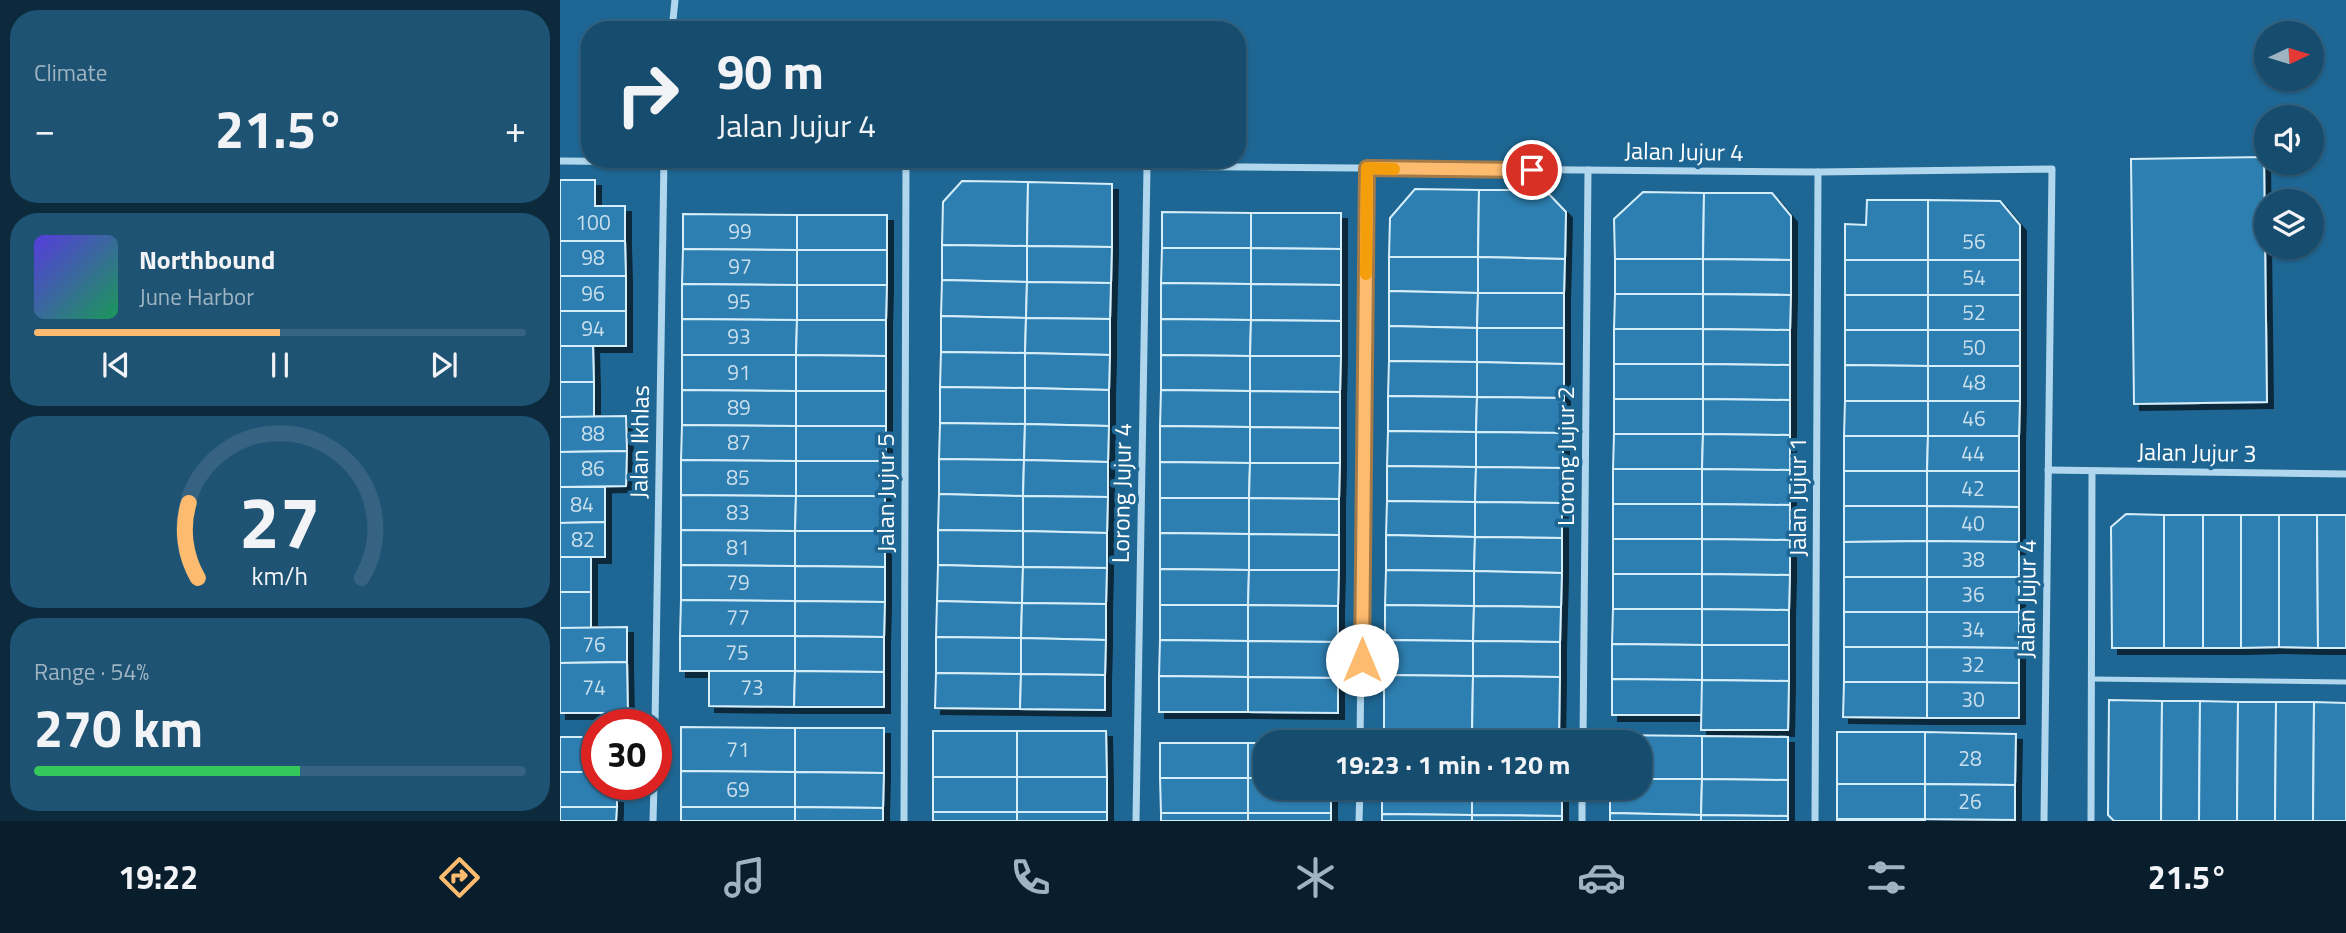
<!DOCTYPE html>
<meta charset="utf-8">
<style>
:root{--surface:#164c6e;--page:#1f5373;--text:#f1f3f6;--muted:#9eb4c2;--line:#356381;--accent:#fdbb6f}
body{margin:0;font-family:"Titillium Web",sans-serif;background:var(--page);color:var(--text);height:100vh;display:flex;flex-direction:column;font-size:26px;white-space:nowrap}
*{box-sizing:border-box;margin:0}
p{font-size:23px;color:var(--muted)}
.icon{flex:none;width:38px;height:38px;fill:none;stroke:currentColor;stroke-width:2;stroke-linecap:round;stroke-linejoin:round}
.map{position:relative;flex:1;overflow:hidden}
.panel{display:flex;flex-direction:column;gap:10px;padding:10px;background:#0c2a3c;width:560px}
.panel>*{flex:none}
.banner{position:absolute;left:21px;top:21px;width:665px;height:147px;border-radius:28px;box-shadow:0 2px 5px #0004,0 0 0 2px var(--line);background:#164c6e;color:var(--text);overflow:hidden}
.needle{width:46px;rotate:86deg}
.tools{position:absolute;left:1694px;top:21px;display:grid;gap:14px}
.tools a{display:grid;place-items:center;width:70px;height:70px;border-radius:50%;background:var(--surface);box-shadow:0 2px 5px #0004,0 0 0 2px var(--line);font-size:35px}
.speed{position:absolute;left:21px;top:709px;display:flex;gap:14px;font-size:35px;font-weight:700;text-align:center}
.speed>*{display:grid;place-content:center;width:91px;height:91px;border-radius:50%;background:var(--surface);box-shadow:0 2px 5px #0004,0 0 0 2px var(--line);line-height:1}
.speed .limit{border:10px solid #d22;background:#fff;color:#111}
.pin{position:absolute;display:grid;place-items:center;width:60px;height:60px;color:#fff;margin:-30px;border:4px solid #fff;border-radius:50%;box-shadow:0 2px 7px #0007}
.me{position:absolute;width:77px;margin:-38px;rotate:0deg;stroke-linejoin:round;filter:drop-shadow(0 0 5px #0008)}
.turn{display:flex;align-items:center;gap:24px;height:147px;padding:0 21px;font-size:32px}
.turn .icon{width:91px;height:91px;stroke-width:2.5}
.turn b{display:block;font-size:49px;line-height:60px}
.big{font-size:52px;font-weight:700;line-height:1.1}
.panel .tile{flex:1;display:flex;flex-direction:column;justify-content:center;gap:10px;min-width:0;padding:0 24px;border-radius:28px;background:var(--page)}
.panel .dial{align-items:center;gap:0}
.dial svg{height:182px;overflow:visible;fill:none;stroke:var(--line);stroke-width:7;stroke-linecap:round;text-anchor:middle}
.dial text{fill:var(--text);stroke:none}
.song{display:flex;align-items:center;gap:21px}
.cover{width:84px;height:84px;border-radius:10px;background:linear-gradient(135deg,hsl(250 70% 55%),hsl(150 70% 35%))}
.played{height:7px;border-radius:4px;background:linear-gradient(90deg,var(--accent) 50%,var(--line) 50%)}
.keys{display:flex;justify-content:space-around;direction:ltr}
.heat{display:flex;justify-content:space-between;align-items:center;font-size:38px;direction:ltr}
.charge{height:10px;border-radius:5px;background:linear-gradient(90deg,#34c759 54%,var(--line) 0)}
.trip{position:absolute;left:693px;top:730px;width:399px;height:70px;border-radius:28px;background:var(--surface);box-shadow:0 2px 5px #0004,0 0 0 2px var(--line);font-weight:700;line-height:70px;text-align:center}
.dock{display:flex;height:112px;justify-content:space-around;align-items:center;background:#091e2c;color:var(--muted)}
.dock .icon{width:49px;height:49px}
.dock .selected{color:var(--accent)}
.dock b{font-size:32px;color:var(--text)}
main{display:flex;flex:1;min-height:0}
.map>svg:first-child{display:block}
</style>
<main>
<section class="panel">
<div class="tile"><p>Climate</p>
<div class="heat"><a>−</a><b class="big">21.5°</b><a>+</a></div>
</div>
<div class="tile">
<div class="song"><i class="cover"></i><div><b>Northbound</b><p>June Harbor</p></div></div>
<div class="played"></div>
<div class="keys"><svg class="icon" aria-label="previous" viewBox="0 0 24 24"><path d="M18 5L8 12l10 7zM5 5v14"/></svg><svg class="icon" aria-label="pause" viewBox="0 0 24 24"><path d="M8 5v14M16 5v14"/></svg><svg class="icon" aria-label="next" viewBox="0 0 24 24"><path d="M6 5l10 7-10 7zM19 5v14"/></svg></div>
</div>
<div class="tile dial"><svg viewBox="0 0 100 80">
<path d="M14 69A42 42 0 1 1 86 69"/>
<path d="M14 69A42 42 0 0 1 10 36" stroke="#fdbb6f"/>
<text x="50" y="56" font-size="32" font-weight="700">27</text>
<text x="50" y="72" font-size="11">km/h</text>
</svg></div>
<div class="tile"><p>Range · 54%</p><b class="big">270 km</b><div class="charge"></div></div>
</section>
<div class="map">
<svg width="1786" height="821" viewBox="0 0 1786 821">
<defs>
<filter id="shadow"><feDropShadow dx="6" dy="6" stdDeviation="0" flood-color="#0009"/></filter>
</defs>
<rect width="100%" height="100%" fill="#1e6693"/>
<g fill="#2d7fb1" stroke="#d6edfa" stroke-width="2" filter="url(#shadow)">
<polygon points="1704,157 1707,402 1574,404 1571,159"/>
<polygon points="0,180 35,180 35,206 65,206 65,241 0,241"/>
<polygon points="402,181 468,182 467,246 382,245 383,202"/>
<polygon points="468,182 552,184 552,247 467,246"/>
<polygon points="855,189 919,190 918,257 829,257 830,218"/>
<polygon points="919,190 985,190 1006,212 1005,259 918,257"/>
<polygon points="1083,192 1144,193 1143,259 1055,259 1054,219"/>
<polygon points="1144,193 1212,193 1231,216 1231,260 1143,259"/>
<polygon points="1307,200 1368,200 1368,260 1285,260 1285,224 1306,225"/>
<polygon points="1368,200 1440,201 1460,225 1460,260 1368,260"/>
<polygon points="602,212 691,213 691,248 602,248"/>
<polygon points="691,213 781,213 781,249 691,248"/>
<polygon points="123,214 237,215 237,250 123,249"/>
<rect x="237" y="215" width="90" height="35"/>
<polygon points="0,241 65,241 66,276 0,276"/>
<polygon points="382,245 467,246 467,282 382,280"/>
<polygon points="467,246 552,247 551,283 467,282"/>
<polygon points="602,248 691,248 691,284 601,283"/>
<polygon points="691,248 781,249 781,285 691,284"/>
<polygon points="123,249 237,250 237,285 122,284"/>
<rect x="237" y="250" width="90" height="35"/>
<polygon points="829,257 918,257 918,293 829,291"/>
<polygon points="918,257 1005,259 1004,293 918,293"/>
<rect x="1055" y="259" width="88" height="35"/>
<polygon points="1143,259 1231,260 1231,295 1143,294"/>
<rect x="1285" y="260" width="83" height="35"/>
<rect x="1368" y="260" width="92" height="35"/>
<rect x="0" y="276" width="66" height="35"/>
<polygon points="382,280 467,282 466,318 381,316"/>
<polygon points="467,282 551,283 550,319 466,318"/>
<polygon points="601,283 691,284 691,320 601,319"/>
<polygon points="122,284 237,285 237,320 122,319"/>
<polygon points="691,284 781,285 781,321 691,320"/>
<polygon points="237,285 327,285 326,320 237,320"/>
<polygon points="829,291 918,293 917,328 829,326"/>
<polygon points="918,293 1004,293 1004,328 917,328"/>
<polygon points="1055,294 1143,294 1143,329 1054,329"/>
<polygon points="1143,294 1231,295 1230,330 1143,329"/>
<rect x="1285" y="295" width="83" height="35"/>
<rect x="1368" y="295" width="92" height="35"/>
<rect x="0" y="311" width="66" height="35"/>
<polygon points="381,316 466,318 465,353 381,352"/>
<polygon points="466,318 550,319 550,355 465,353"/>
<polygon points="122,319 237,320 236,355 122,355"/>
<polygon points="601,319 691,320 690,356 601,355"/>
<polygon points="237,320 326,320 326,356 236,355"/>
<polygon points="691,320 781,321 781,356 690,356"/>
<polygon points="829,326 917,328 917,362 829,361"/>
<polygon points="917,328 1004,328 1004,364 917,362"/>
<rect x="1054" y="329" width="89" height="35"/>
<polygon points="1143,329 1230,330 1230,365 1143,364"/>
<polygon points="1285,330 1368,330 1368,366 1285,365"/>
<rect x="1368" y="330" width="92" height="36"/>
<polygon points="0,346 33,346 34,382 0,382"/>
<polygon points="381,352 465,353 465,388 380,387"/>
<polygon points="465,353 550,355 549,390 465,388"/>
<polygon points="122,355 236,355 236,391 122,390"/>
<polygon points="236,355 326,356 326,391 236,391"/>
<polygon points="601,355 690,356 690,391 601,390"/>
<polygon points="690,356 781,356 780,392 690,391"/>
<polygon points="829,361 917,362 917,397 828,396"/>
<polygon points="917,362 1004,364 1004,398 917,397"/>
<rect x="1054" y="364" width="89" height="35"/>
<polygon points="1143,364 1230,365 1230,400 1143,399"/>
<polygon points="1285,365 1368,366 1368,401 1285,401"/>
<rect x="1368" y="366" width="92" height="35"/>
<rect x="0" y="382" width="34" height="35"/>
<polygon points="380,387 465,388 465,424 380,423"/>
<polygon points="465,388 549,390 549,426 465,424"/>
<polygon points="122,390 236,391 236,426 122,425"/>
<polygon points="601,390 690,391 690,427 600,426"/>
<rect x="236" y="391" width="90" height="35"/>
<polygon points="690,391 780,392 780,428 690,427"/>
<polygon points="828,396 917,397 916,432 828,431"/>
<polygon points="917,397 1004,398 1003,433 916,432"/>
<rect x="1054" y="399" width="89" height="35"/>
<polygon points="1143,399 1230,400 1230,435 1143,434"/>
<polygon points="1285,401 1368,401 1368,436 1284,436"/>
<polygon points="1368,401 1460,401 1459,436 1368,436"/>
<polygon points="66,416 67,451 0,452 0,417"/>
<polygon points="380,423 465,424 464,460 379,459"/>
<polygon points="465,424 549,426 548,462 464,460"/>
<polygon points="122,425 236,426 236,461 121,460"/>
<rect x="236" y="426" width="90" height="35"/>
<polygon points="600,426 690,427 690,463 600,462"/>
<polygon points="690,427 780,428 780,463 690,463"/>
<polygon points="828,431 916,432 916,467 827,466"/>
<polygon points="916,432 1003,433 1003,468 916,467"/>
<polygon points="1054,434 1143,434 1142,469 1053,469"/>
<polygon points="1143,434 1230,435 1230,470 1142,469"/>
<polygon points="1284,436 1368,436 1367,471 1284,471"/>
<polygon points="1368,436 1459,436 1459,471 1367,471"/>
<polygon points="67,451 66,486 0,487 0,452"/>
<polygon points="379,459 464,460 463,496 379,494"/>
<polygon points="121,460 236,461 236,496 121,495"/>
<polygon points="464,460 548,462 548,497 463,496"/>
<polygon points="236,461 326,461 325,496 236,496"/>
<polygon points="600,462 690,463 689,498 600,498"/>
<polygon points="690,463 780,463 779,499 689,498"/>
<polygon points="827,466 916,467 915,502 827,501"/>
<polygon points="916,467 1003,468 1002,503 915,502"/>
<rect x="1053" y="469" width="89" height="35"/>
<polygon points="1142,469 1230,470 1230,505 1142,504"/>
<rect x="1284" y="471" width="83" height="35"/>
<polygon points="1367,471 1459,471 1459,507 1367,506"/>
<polygon points="0,487 45,487 45,522 0,523"/>
<polygon points="379,494 463,496 463,531 378,530"/>
<polygon points="121,495 236,496 235,531 121,530"/>
<polygon points="236,496 325,496 325,531 235,531"/>
<polygon points="463,496 548,497 547,533 463,531"/>
<polygon points="600,498 689,498 689,534 600,533"/>
<polygon points="689,498 779,499 779,535 689,534"/>
<polygon points="827,501 915,502 915,537 826,535"/>
<polygon points="915,502 1002,503 1002,538 915,537"/>
<rect x="1053" y="504" width="89" height="35"/>
<polygon points="1142,504 1230,505 1230,540 1142,539"/>
<polygon points="1284,506 1367,506 1367,541 1284,542"/>
<polygon points="1367,506 1459,507 1459,542 1367,541"/>
<polygon points="1566,514 1604,515 1604,648 1552,648 1551,527"/>
<rect x="1604" y="515" width="39" height="133"/>
<rect x="1643" y="515" width="38" height="133"/>
<polygon points="1681,515 1719,515 1719,647 1681,648"/>
<polygon points="1719,515 1757,515 1758,648 1719,647"/>
<polygon points="1757,515 1786,515 1786,648 1758,648"/>
<polygon points="45,522 45,557 0,557 0,523"/>
<polygon points="121,530 235,531 235,566 121,565"/>
<polygon points="378,530 463,531 463,567 378,565"/>
<polygon points="235,531 325,531 325,567 235,566"/>
<polygon points="463,531 547,533 547,568 463,567"/>
<polygon points="600,533 689,534 689,570 600,569"/>
<polygon points="689,534 779,535 779,570 689,570"/>
<polygon points="826,535 915,537 914,571 826,570"/>
<polygon points="915,537 1002,538 1002,573 914,571"/>
<rect x="1053" y="539" width="89" height="35"/>
<polygon points="1142,539 1230,540 1230,575 1142,574"/>
<polygon points="1367,541 1459,542 1459,577 1367,577"/>
<polygon points="1367,541 1367,577 1284,577 1284,542"/>
<rect x="0" y="557" width="31" height="35"/>
<polygon points="121,565 235,566 235,601 121,600"/>
<polygon points="378,565 463,567 462,603 377,601"/>
<polygon points="235,566 325,567 325,602 235,601"/>
<polygon points="463,567 547,568 546,604 462,603"/>
<polygon points="600,569 689,570 688,605 600,605"/>
<polygon points="689,570 779,570 778,606 688,605"/>
<polygon points="826,570 914,571 914,606 825,605"/>
<polygon points="914,571 1002,573 1001,607 914,606"/>
<rect x="1053" y="574" width="89" height="35"/>
<polygon points="1142,574 1230,575 1229,610 1142,609"/>
<rect x="1284" y="577" width="83" height="35"/>
<rect x="1367" y="577" width="92" height="35"/>
<rect x="0" y="592" width="31" height="36"/>
<polygon points="121,600 235,601 235,636 120,636"/>
<polygon points="235,601 325,602 324,637 235,636"/>
<polygon points="377,601 462,603 461,638 376,637"/>
<polygon points="462,603 546,604 546,640 461,638"/>
<polygon points="600,605 688,605 688,641 600,640"/>
<polygon points="688,605 778,606 778,642 688,641"/>
<polygon points="825,605 914,606 913,641 825,640"/>
<polygon points="914,606 1001,607 1000,642 913,641"/>
<polygon points="1053,609 1142,609 1142,645 1052,644"/>
<polygon points="1142,609 1229,610 1229,645 1142,645"/>
<rect x="1284" y="612" width="83" height="35"/>
<polygon points="1367,612 1459,612 1459,648 1367,647"/>
<polygon points="67,627 67,662 0,663 0,628"/>
<rect x="120" y="636" width="115" height="35"/>
<polygon points="235,636 324,637 324,672 235,671"/>
<polygon points="376,637 461,638 461,674 376,673"/>
<polygon points="461,638 546,640 545,675 461,674"/>
<polygon points="600,640 688,641 688,677 599,676"/>
<polygon points="825,640 913,641 913,676 824,675"/>
<polygon points="688,641 778,642 778,678 688,677"/>
<polygon points="913,641 1000,642 1000,677 913,676"/>
<polygon points="1052,644 1142,645 1142,680 1052,679"/>
<polygon points="1142,645 1229,645 1229,681 1142,680"/>
<rect x="1284" y="647" width="83" height="35"/>
<polygon points="1367,647 1459,648 1459,683 1367,682"/>
<polygon points="67,662 68,713 0,713 0,663"/>
<polygon points="149,671 235,671 234,707 149,706"/>
<polygon points="235,671 324,672 324,707 234,707"/>
<polygon points="376,673 461,674 460,709 375,708"/>
<polygon points="461,674 545,675 545,710 460,709"/>
<polygon points="824,675 913,676 912,734 824,732"/>
<polygon points="599,676 688,677 688,712 599,712"/>
<polygon points="913,676 1000,677 999,735 912,734"/>
<polygon points="688,677 778,678 778,713 688,712"/>
<polygon points="1052,679 1142,680 1142,715 1052,715"/>
<polygon points="1142,680 1229,681 1228,730 1141,730"/>
<polygon points="1284,682 1367,682 1367,718 1283,717"/>
<polygon points="1367,682 1459,683 1459,718 1367,718"/>
<polygon points="1549,700 1602,701 1601,821 1554,821 1548,815"/>
<polygon points="1602,701 1640,701 1639,821 1601,821"/>
<polygon points="1640,701 1678,702 1677,821 1639,821"/>
<polygon points="1678,702 1716,702 1715,821 1677,821"/>
<polygon points="1716,702 1754,702 1753,821 1715,821"/>
<polygon points="1754,702 1786,703 1786,821 1753,821"/>
<polygon points="121,727 235,728 235,772 121,771"/>
<polygon points="235,728 324,728 324,773 235,772"/>
<rect x="373" y="731" width="84" height="46"/>
<polygon points="457,731 546,731 547,777 457,777"/>
<rect x="1277" y="732" width="88" height="52"/>
<polygon points="1365,732 1456,734 1455,785 1365,784"/>
<polygon points="1050,735 1142,736 1142,779 1080,779 1080,742 1050,742"/>
<polygon points="1142,736 1228,737 1228,780 1142,779"/>
<rect x="0" y="737" width="37" height="35"/>
<rect x="600" y="743" width="88" height="35"/>
<rect x="688" y="743" width="17" height="35"/>
<polygon points="121,771 235,772 235,807 121,807"/>
<polygon points="0,772 37,772 37,784 57,784 57,807 0,807"/>
<polygon points="235,772 324,773 323,808 235,807"/>
<rect x="373" y="777" width="84" height="35"/>
<rect x="457" y="777" width="90" height="35"/>
<polygon points="600,778 688,778 688,813 601,813"/>
<polygon points="688,778 705,778 705,788 771,788 771,813 688,813"/>
<polygon points="1080,779 1142,779 1141,815 1050,813 1050,788 1080,788"/>
<polygon points="1142,779 1228,780 1228,816 1141,815"/>
<rect x="1277" y="784" width="88" height="35"/>
<polygon points="1365,784 1455,785 1455,820 1365,819"/>
<polygon points="822,788 912,788 912,815 822,814"/>
<polygon points="912,788 1002,788 1002,816 912,815"/>
<polygon points="0,807 57,807 56,821 0,821"/>
<rect x="121" y="807" width="114" height="14"/>
<polygon points="235,807 323,808 323,821 235,821"/>
<rect x="373" y="812" width="84" height="9"/>
<rect x="457" y="812" width="90" height="9"/>
<rect x="601" y="813" width="87" height="8"/>
<rect x="688" y="813" width="83" height="8"/>
<polygon points="1050,813 1141,815 1141,821 1050,821"/>
<polygon points="822,814 912,815 912,821 822,821"/>
<polygon points="912,815 1002,816 1002,821 912,821"/>
<polygon points="1141,815 1228,816 1228,821 1141,821"/>
<rect x="1277" y="819" width="88" height="2"/>
</g>
<g fill="none" stroke-linecap="round" stroke-linejoin="round">
<polyline stroke="#b0d7ee" stroke-width="5" points="1532,679 1786,682"/>
<g stroke="#b0d7ee" stroke-width="7">
<polyline points="112,30 115,0"/>
<polyline points="0,161 1258,172 1492,169 1484,821"/>
<polyline points="1488,470 1786,474"/>
<polyline points="95,724 104,159"/>
<polyline points="800,742 807,168"/>
<polyline points="1023,742 1028,170"/>
<polyline points="93,821 94,784"/>
<polyline points="344,821 346,164"/>
<polyline points="576,821 587,167"/>
<polyline points="799,821 800,788"/>
<polyline points="1022,821 1022,788"/>
<polyline points="1255,821 1258,172"/>
<polyline points="1531,821 1532,471"/>
</g>
</g>
<g fill="none" stroke-linecap="round" stroke-linejoin="round">
<defs>
<polyline id="route" points="802,660 807,168 972,170"/>
</defs>
<use href="#route" stroke="#a47a48" stroke-width="18"/>
<use href="#route" stroke="#fdbb6f" stroke-width="12"/>
<polyline stroke="#f59e0b" stroke-width="12" points="806,274 807,168 834,169"/>
</g>
<g text-anchor="middle" stroke-width="7" stroke-linejoin="round" paint-order="stroke">
<g font-size="21" fill="#cadfec">
<text x="33" y="230">100</text>
<text x="180" y="239">99</text>
<text x="1414" y="249">56</text>
<text x="33" y="265">98</text>
<text x="180" y="274">97</text>
<text x="1414" y="285">54</text>
<text x="33" y="301">96</text>
<text x="179" y="309">95</text>
<text x="1414" y="320">52</text>
<text x="33" y="336">94</text>
<text x="179" y="344">93</text>
<text x="1414" y="355">50</text>
<text x="179" y="380">91</text>
<text x="1414" y="390">48</text>
<text x="179" y="415">89</text>
<text x="1414" y="426">46</text>
<text x="33" y="441">88</text>
<text x="179" y="450">87</text>
<text x="1413" y="461">44</text>
<text x="33" y="476">86</text>
<text x="178" y="485">85</text>
<text x="1413" y="496">42</text>
<text x="22" y="512">84</text>
<text x="178" y="520">83</text>
<text x="1413" y="531">40</text>
<text x="23" y="547">82</text>
<text x="178" y="555">81</text>
<text x="1413" y="567">38</text>
<text x="178" y="590">79</text>
<text x="1413" y="602">36</text>
<text x="178" y="625">77</text>
<text x="1413" y="637">34</text>
<text x="34" y="652">76</text>
<text x="177" y="660">75</text>
<text x="1413" y="672">32</text>
<text x="34" y="695">74</text>
<text x="192" y="695">73</text>
<text x="1413" y="707">30</text>
<text x="178" y="757">71</text>
<text x="1410" y="766">28</text>
<text x="178" y="797">69</text>
<text x="1410" y="809">26</text>
</g>
<g font-size="24" fill="#fff" stroke="#1e6693">
<text transform="translate(1124 152) rotate(1)" y="8">Jalan Jujur 4</text>
<text transform="translate(80 442) rotate(-89)" y="8">Jalan Ikhlas</text>
<text transform="translate(1637 453) rotate(1)" y="8">Jalan Jujur 3</text>
<text transform="translate(1006 456) rotate(-90)" y="8">Lorong Jujur 2</text>
<text transform="translate(326 493) rotate(-90)" y="8">Jalan Jujur 5</text>
<text transform="translate(562 493) rotate(-89)" y="8">Lorong Jujur 4</text>
<text transform="translate(1238 497) rotate(-90)" y="8">Jalan Jujur 1</text>
<text transform="translate(1467 599) rotate(-89)" y="8">Jalan Jujur 4</text>
</g>
</g>
</svg>
<div class="tools">
<a><svg class="needle" viewBox="-14 -14 28 28"><path d="M0-13l5 13h-10z" fill="#e53935"/><path d="M0 13l5-13h-10z" fill="#9eb4c2"/></svg></a>
<a><svg class="icon" aria-label="sound" viewBox="0 0 24 24"><path d="M4 9h4l5-4v14l-5-4H4zM17 9q2 3 0 6"/></svg></a>
<a><svg class="icon" aria-label="layers" viewBox="0 0 24 24"><path d="M12 4l9 5-9 5-9-5zM3 14l9 5 9-5"/></svg></a>
</div>
<div class="speed"><div class="limit">30</div></div>
<div class="pin" style="left:972px;top:170px;background:#d93025"><svg class="icon" aria-label="arrive" viewBox="0 0 24 24"><path d="M6 21V4h12l-3 4 3 4H6"/></svg></div>
<svg class="me" style="left:802px;top:660px" viewBox="-20 -20 40 40"><circle r="19" fill="#fff"/><path d="M0-13L10 11 0 6-10 11z" fill="#fdbb6f"/></svg>
<div class="trip">19:23 · 1 min · 120 m</div>
<div class="banner">
<div class="turn"><svg class="icon" aria-label="right" viewBox="0 0 24 24"><path d="M7 20v-9h11M14 6l5 5-5 5"/></svg><div><b>90 m</b>Jalan Jujur 4</div></div>
</div>
</div>
</main>
<nav class="dock">
<b>19:22</b>
<svg class="icon selected" aria-label="directions" viewBox="0 0 24 24"><path d="M12 3l9 9-9 9-9-9zM9 14v-3h6M13 9l2 2-2 2"/></svg>
<svg class="icon" aria-label="music" viewBox="0 0 24 24"><path d="M9 18V5l10-2v13"/><circle cx="6" cy="18" r="3"/><circle cx="16" cy="16" r="3"/></svg>
<svg class="icon" aria-label="phone" viewBox="0 0 24 24"><path d="M5 4h4l2 5-3 2q2 4 5 5l2-3 5 2v4C11 20 4 13 5 4z"/></svg>
<svg class="icon" aria-label="climate" viewBox="0 0 24 24"><path d="M12 3v18M4 7l16 10M4 17L20 7"/></svg>
<svg class="icon" aria-label="car" viewBox="0 0 24 24"><path d="M5 17H2v-5l4-1 3-4h7l3 4 3 1v5h-3M9 17h6M6 11h13"/><circle cx="7" cy="17" r="2"/><circle cx="17" cy="17" r="2"/></svg>
<svg class="icon" aria-label="filters" viewBox="0 0 24 24"><path d="M4 7h16M4 17h16"/><circle cx="9" cy="7" r="2"/><circle cx="15" cy="17" r="2"/></svg>
<b>21.5°</b>
</nav>
